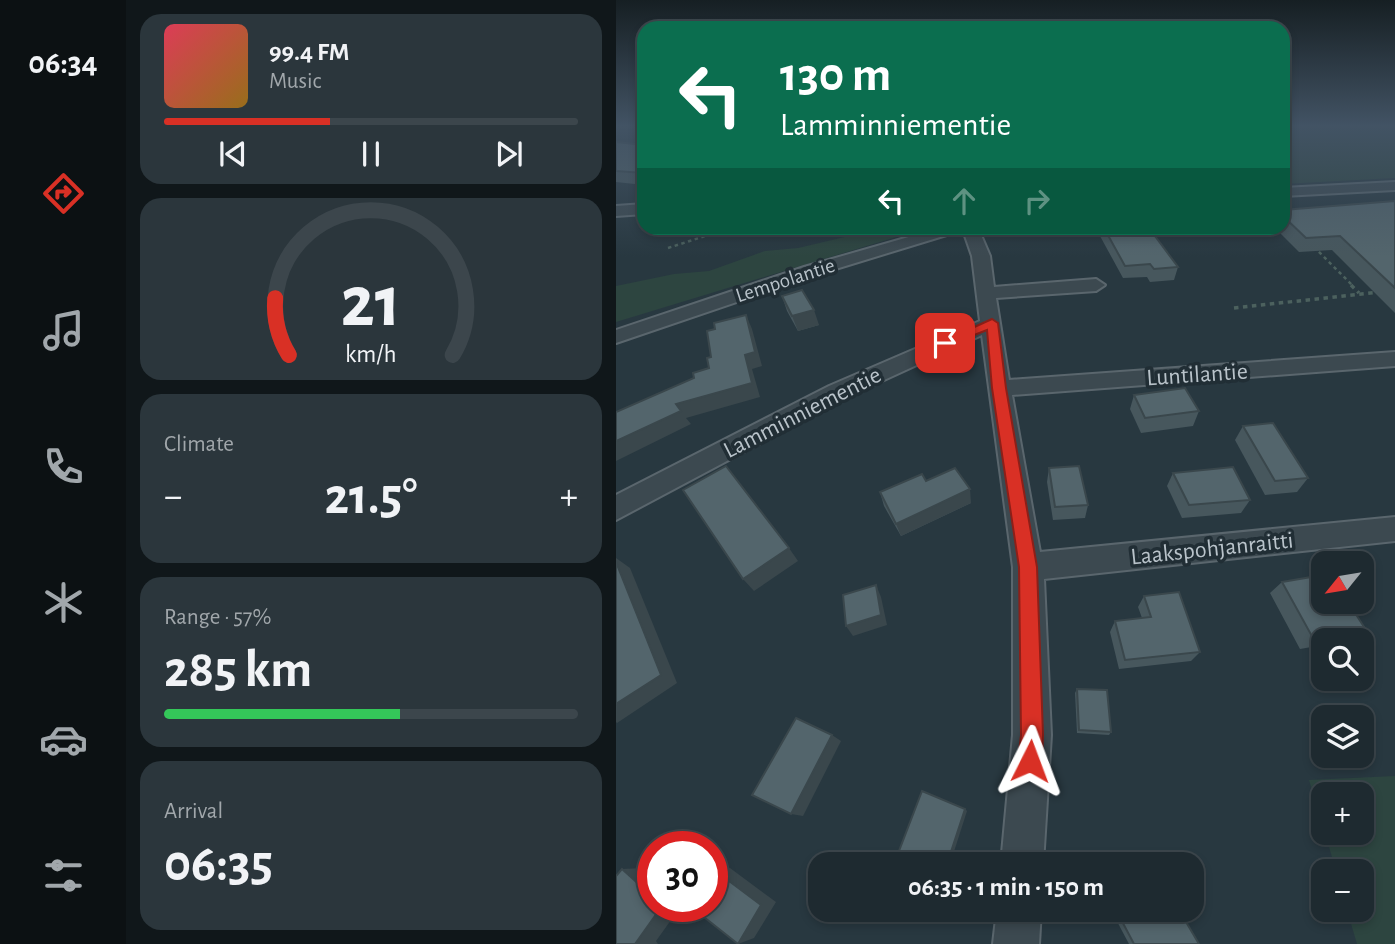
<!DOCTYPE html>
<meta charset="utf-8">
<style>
:root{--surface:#1e2a30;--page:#2b363c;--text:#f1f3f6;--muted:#a1a7ab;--line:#3c464c;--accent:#d93025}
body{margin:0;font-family:"Alegreya Sans",sans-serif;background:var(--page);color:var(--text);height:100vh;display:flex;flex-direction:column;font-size:26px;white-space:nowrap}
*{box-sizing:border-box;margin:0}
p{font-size:23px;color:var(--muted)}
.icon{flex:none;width:38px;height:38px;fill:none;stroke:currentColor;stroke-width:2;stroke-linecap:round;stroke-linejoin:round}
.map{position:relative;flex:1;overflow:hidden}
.sheet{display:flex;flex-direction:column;gap:14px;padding:14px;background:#10171a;width:490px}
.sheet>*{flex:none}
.hud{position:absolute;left:21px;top:21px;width:653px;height:214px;border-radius:21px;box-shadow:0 4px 10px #0003,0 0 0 2px var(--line);background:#0b6e4f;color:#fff;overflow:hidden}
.needle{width:46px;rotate:240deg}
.controls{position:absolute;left:695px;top:551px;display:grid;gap:14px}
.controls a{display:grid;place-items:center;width:63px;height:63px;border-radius:14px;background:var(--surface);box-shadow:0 4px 10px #0003,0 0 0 2px var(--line);font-size:35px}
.speed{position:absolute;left:21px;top:831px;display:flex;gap:14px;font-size:35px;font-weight:700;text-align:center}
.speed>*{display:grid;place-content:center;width:91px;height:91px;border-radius:50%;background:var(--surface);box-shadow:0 4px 10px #0003,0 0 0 2px var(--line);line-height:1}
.speed .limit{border:10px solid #d22;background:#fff;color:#111}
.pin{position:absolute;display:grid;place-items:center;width:60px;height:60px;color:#fff;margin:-30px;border-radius:14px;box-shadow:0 4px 10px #0006}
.me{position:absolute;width:77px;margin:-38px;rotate:3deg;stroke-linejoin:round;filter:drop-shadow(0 0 5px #0008)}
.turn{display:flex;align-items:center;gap:24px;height:147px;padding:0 28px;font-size:32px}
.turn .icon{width:91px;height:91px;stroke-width:2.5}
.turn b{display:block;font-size:49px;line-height:60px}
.lanes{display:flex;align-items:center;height:66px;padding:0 28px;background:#0003;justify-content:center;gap:35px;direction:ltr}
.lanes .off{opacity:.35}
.big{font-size:52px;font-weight:600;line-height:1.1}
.sheet .card{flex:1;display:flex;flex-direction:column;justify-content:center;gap:10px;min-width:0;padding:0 24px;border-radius:21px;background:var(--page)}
.sheet .dial{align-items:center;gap:0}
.dial svg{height:182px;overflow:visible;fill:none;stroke:var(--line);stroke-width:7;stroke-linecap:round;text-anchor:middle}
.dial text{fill:var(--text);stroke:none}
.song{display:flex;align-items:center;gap:21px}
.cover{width:84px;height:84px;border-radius:10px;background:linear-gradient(135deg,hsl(350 70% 55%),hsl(40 70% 35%))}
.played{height:7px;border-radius:4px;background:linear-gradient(90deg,var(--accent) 40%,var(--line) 40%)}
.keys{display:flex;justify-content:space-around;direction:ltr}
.heat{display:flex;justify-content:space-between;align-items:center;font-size:38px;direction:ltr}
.charge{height:10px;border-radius:5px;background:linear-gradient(90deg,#34c759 57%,var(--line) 0)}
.trip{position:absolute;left:192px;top:852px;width:396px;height:70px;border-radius:21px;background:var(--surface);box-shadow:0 4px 10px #0003,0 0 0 2px var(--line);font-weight:600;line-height:70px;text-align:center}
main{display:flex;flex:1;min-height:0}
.tabs{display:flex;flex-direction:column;width:126px;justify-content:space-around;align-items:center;background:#0c1113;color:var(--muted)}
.tabs .icon{width:49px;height:49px}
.tabs .selected{color:var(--accent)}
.tabs b{font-size:32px;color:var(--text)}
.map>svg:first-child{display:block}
</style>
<main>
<nav class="tabs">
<b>06:34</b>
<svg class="icon selected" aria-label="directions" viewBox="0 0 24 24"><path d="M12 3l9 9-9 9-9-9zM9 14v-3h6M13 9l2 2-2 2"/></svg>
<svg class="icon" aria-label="music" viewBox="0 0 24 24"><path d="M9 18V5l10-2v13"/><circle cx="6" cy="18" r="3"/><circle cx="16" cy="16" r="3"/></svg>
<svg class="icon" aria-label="phone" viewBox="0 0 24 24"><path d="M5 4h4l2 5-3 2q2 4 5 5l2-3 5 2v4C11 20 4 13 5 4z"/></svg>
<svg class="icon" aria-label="climate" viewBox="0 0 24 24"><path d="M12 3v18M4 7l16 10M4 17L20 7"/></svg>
<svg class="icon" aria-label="car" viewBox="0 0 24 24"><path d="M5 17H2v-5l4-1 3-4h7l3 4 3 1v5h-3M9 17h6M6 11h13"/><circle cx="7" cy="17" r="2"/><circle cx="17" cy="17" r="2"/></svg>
<svg class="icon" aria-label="filters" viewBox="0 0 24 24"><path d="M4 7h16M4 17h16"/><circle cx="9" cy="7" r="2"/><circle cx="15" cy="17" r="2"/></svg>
</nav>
<section class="sheet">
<div class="card">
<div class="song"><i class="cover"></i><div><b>99.4 FM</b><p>Music</p></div></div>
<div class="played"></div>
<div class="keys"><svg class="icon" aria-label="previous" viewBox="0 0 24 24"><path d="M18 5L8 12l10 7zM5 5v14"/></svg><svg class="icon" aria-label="pause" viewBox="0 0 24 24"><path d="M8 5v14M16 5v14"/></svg><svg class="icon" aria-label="next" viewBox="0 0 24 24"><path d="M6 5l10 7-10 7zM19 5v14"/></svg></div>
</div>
<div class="card dial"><svg viewBox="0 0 100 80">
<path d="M14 69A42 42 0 1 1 86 69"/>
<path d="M14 69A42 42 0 0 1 8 44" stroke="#d93025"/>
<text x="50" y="56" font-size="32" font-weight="700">21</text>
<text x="50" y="72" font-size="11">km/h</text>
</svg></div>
<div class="card"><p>Climate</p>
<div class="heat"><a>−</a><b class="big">21.5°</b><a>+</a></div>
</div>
<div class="card"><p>Range · 57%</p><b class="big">285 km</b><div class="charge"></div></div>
<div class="card"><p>Arrival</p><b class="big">06:35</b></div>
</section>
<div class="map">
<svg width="779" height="944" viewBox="0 0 779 944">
<rect width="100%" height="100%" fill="#283840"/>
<g fill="#2d4540">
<polygon points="667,125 779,125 779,178 667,184"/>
<polygon points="267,228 310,228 0,322 0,286 58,274 93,271 149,251 182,248"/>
<polygon points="779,776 779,944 741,944 731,910 746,910 746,872 720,871 709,833 746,833 746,794 707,794 707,827 693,780"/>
</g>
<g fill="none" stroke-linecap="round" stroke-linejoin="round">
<defs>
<g id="minor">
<polygon points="779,182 779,190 667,196 667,188"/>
<polygon points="28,204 28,214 0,216 0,206"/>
<polygon points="324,228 362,228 374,256 378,287 480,279 489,285 480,291 380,298 393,380 779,352 779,366 396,395 424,552 779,517 779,541 428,579 435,735 427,864 385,864 397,735 397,567 366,335 229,398 0,520 0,495 213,386 364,321 356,256 347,230 200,275 0,343 0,330 188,267"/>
<polygon points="381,910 425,910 423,944 377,944"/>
</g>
</defs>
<use href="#minor" stroke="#5a666d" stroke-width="4"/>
<g stroke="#4c615e" stroke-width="2.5" stroke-dasharray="3.5 3.5" stroke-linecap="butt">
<polyline points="377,235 414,228"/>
<polyline points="698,247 737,286"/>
<polyline points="52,248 114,228"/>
</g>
<g stroke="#4c615e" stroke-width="3.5" stroke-dasharray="4.5 4.5" stroke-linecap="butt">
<polyline points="735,285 743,293"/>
<polyline points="618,308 764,292"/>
</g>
<use href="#minor" fill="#3c4950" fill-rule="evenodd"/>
</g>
<g fill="#47575d">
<polygon points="0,142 28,145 28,185 0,182"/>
<polygon points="779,201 779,313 716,250 683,252 659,228 667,228 667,210"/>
<polygon points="485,228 533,228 562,267 558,280 534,282 531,277 507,278 484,236"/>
<polygon points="166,296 203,325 182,331 171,311"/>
<polygon points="518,395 583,411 577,426 525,433 514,409"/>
<polygon points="627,426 692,478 681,492 649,495 619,440"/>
<polygon points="433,468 472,505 469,518 437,520 431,482"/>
<polygon points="557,473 634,500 625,513 566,518 551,486"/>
<polygon points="310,481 355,503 285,536 268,506 264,492"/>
<polygon points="666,582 750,630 734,640 707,640 707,645 684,649 654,593"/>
<polygon points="528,596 584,652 575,661 503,669 494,632 499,621 526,618 522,607"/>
<polygon points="461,689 495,732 493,735 461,733 459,693"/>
<polygon points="495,910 563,910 583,944 513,944"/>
</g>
<g fill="#3a474c">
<polygon points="198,310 203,325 182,331 176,316"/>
<polygon points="130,315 136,329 146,366 136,369 144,397 70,418 75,424 0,461 0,441 129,355"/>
<polygon points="354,489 355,503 285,536 280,524"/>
<polygon points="173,548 182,561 138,591 127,579"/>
<polygon points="0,558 14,568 61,683 1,723 0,722"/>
<polygon points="260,585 265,597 271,625 237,636 230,626"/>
<polygon points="216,735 225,741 187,816 175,814"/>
<polygon points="349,809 351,811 334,864 331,864"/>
<polygon points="28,868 37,876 37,897 6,869"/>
<polygon points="114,868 160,902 138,938 122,944 97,869"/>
<polygon points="46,906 65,906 40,941 42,944 19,944"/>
</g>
<g fill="#53656c" stroke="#3a474c" stroke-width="2">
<polygon points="0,142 28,145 28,173 0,171"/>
<polygon points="779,201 779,288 724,236 690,238 667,216 667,210"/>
<polygon points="488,228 533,228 562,267 538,269 534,264 509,266"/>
<polygon points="186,290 198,310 176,316 166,296"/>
<polygon points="130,315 139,352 129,355 136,383 60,404 65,411 0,441 0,412 78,378 77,373 93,368 91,358 95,357 91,331 99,329 98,323"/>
<polygon points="569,388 583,411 529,418 518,395"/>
<polygon points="657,423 692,478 659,481 627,426"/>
<polygon points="110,466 173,548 127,579 67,490"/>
<polygon points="463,466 472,505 439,507 433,468"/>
<polygon points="617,467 634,500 573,505 557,473"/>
<polygon points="339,468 354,489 280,524 264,492 306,474 310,481"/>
<polygon points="0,562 45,675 0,704"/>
<polygon points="707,575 707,602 732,602 750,630 698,640 666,582"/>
<polygon points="260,585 265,615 230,626 227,595"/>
<polygon points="563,592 584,652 509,660 499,621 535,617 528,596"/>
<polygon points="461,689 491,690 495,732 463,730"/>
<polygon points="180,718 216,735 175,814 136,795"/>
<polygon points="306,791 349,809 331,864 278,864"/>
<polygon points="6,869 37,897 37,906 46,906 19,944 0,944 0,876"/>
<polygon points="97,869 145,905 122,944 74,906 96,906 96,870"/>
<polygon points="500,910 563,910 583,944 518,944"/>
</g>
<linearGradient id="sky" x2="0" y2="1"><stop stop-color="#161f23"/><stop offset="0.49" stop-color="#425364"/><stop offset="1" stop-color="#425364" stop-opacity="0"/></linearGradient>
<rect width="779" height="257" fill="url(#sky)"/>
<polygon fill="#d93025" stroke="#8d1f18" stroke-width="2" points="376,319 382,323 390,388 421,567 427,735 426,761 422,769 414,773 406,769 402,761 405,735 403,567 376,388 371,330 333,345 329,347 323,343"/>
<g text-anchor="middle" stroke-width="7" stroke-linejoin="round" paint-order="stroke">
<g font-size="21" fill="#b9c3ca" stroke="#212e35">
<text transform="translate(169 280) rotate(-18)" y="7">Lempolantie</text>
</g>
<g font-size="24" fill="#b9c3ca" stroke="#212e35">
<text transform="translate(581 374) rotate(-4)" y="8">Luntilantie</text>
<text transform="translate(186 412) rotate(-27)" y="8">Lamminniementie</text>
<text transform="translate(596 548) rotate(-6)" y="8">Laakspohjanraitti</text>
</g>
</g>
</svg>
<div class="controls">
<a><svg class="needle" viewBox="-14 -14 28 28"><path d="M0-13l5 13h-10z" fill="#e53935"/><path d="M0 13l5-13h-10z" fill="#a1a7ab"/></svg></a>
<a><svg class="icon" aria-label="search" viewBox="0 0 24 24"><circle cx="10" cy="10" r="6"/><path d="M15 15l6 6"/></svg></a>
<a><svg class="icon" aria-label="layers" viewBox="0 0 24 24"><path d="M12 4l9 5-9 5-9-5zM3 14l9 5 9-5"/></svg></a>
<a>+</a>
<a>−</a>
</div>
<div class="speed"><div class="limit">30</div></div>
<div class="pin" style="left:329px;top:343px;background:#d93025"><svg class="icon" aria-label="arrive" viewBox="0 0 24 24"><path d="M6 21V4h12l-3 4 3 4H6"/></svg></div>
<svg class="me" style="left:414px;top:761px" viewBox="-20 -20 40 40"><path d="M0-17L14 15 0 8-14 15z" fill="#d93025" stroke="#fff" stroke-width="4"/></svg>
<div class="trip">06:35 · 1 min · 150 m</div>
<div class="hud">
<div class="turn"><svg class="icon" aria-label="left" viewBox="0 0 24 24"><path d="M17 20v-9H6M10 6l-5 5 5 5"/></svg><div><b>130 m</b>Lamminniementie</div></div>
<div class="lanes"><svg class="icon" aria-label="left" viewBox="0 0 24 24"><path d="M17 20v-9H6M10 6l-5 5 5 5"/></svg><svg class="icon off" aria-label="ahead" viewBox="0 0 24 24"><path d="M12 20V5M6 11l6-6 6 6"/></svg><svg class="icon off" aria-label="right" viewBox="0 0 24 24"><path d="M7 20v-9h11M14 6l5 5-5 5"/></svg></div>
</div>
</div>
</main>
